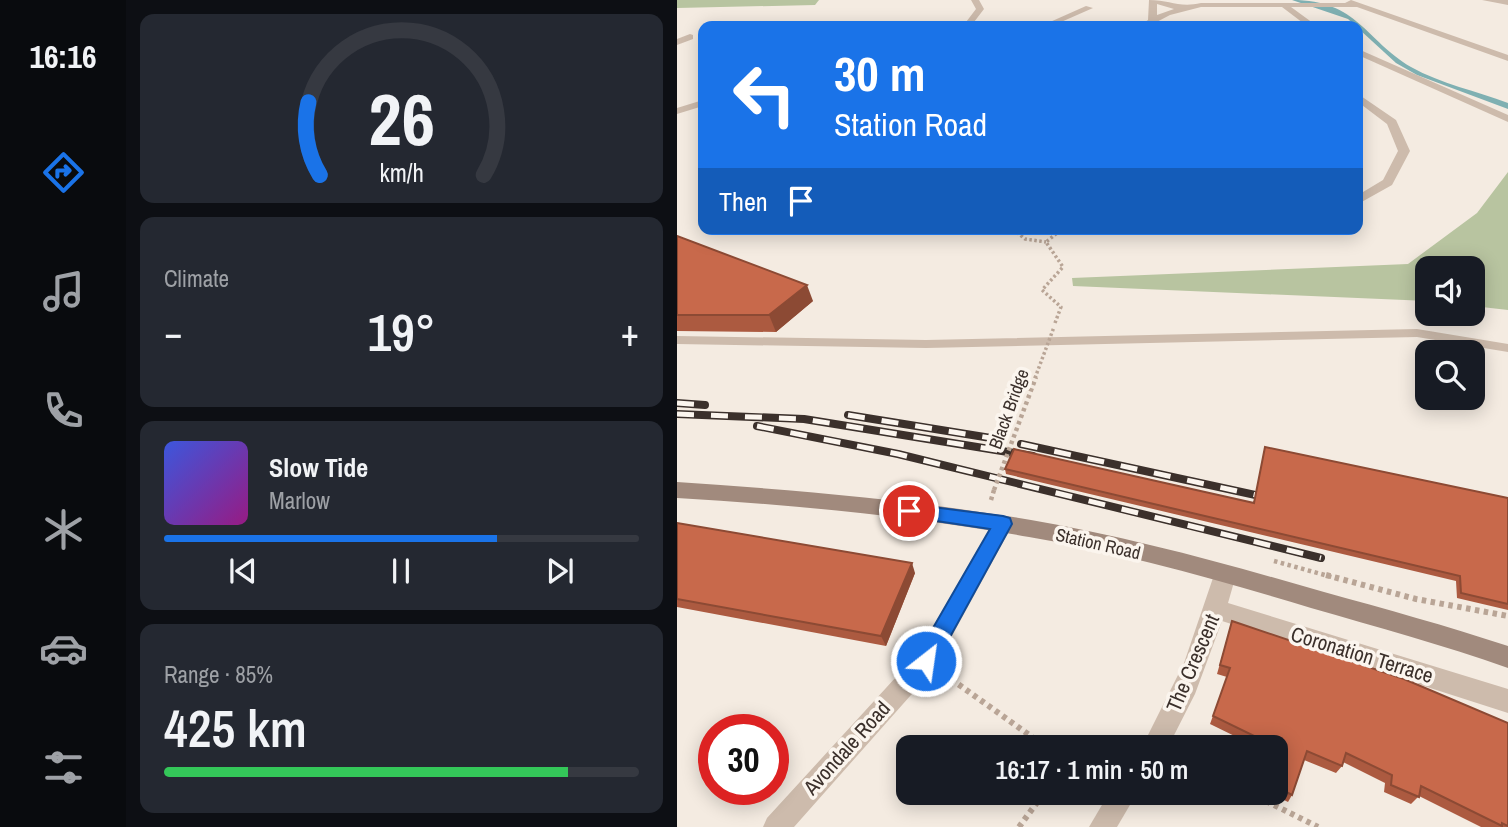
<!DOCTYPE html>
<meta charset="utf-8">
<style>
:root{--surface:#171b24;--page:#242831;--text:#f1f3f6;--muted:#9ea1a6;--line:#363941;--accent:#1a73e8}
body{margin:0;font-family:"Archivo Narrow",sans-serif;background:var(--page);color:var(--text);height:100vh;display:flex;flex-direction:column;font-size:26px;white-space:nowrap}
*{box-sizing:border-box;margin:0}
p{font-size:23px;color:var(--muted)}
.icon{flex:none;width:38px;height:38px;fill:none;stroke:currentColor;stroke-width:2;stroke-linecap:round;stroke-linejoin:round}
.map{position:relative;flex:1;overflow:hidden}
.details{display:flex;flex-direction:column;gap:14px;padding:14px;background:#0d0f14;width:551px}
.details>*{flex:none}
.top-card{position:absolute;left:21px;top:21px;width:665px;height:214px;border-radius:14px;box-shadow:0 4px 18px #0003;background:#1a73e8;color:#fff;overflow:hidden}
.buttons{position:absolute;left:738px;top:256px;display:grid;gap:14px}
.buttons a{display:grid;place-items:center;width:70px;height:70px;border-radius:14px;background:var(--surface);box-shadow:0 4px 18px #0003;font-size:35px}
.speed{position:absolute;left:21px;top:714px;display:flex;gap:14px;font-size:35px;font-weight:700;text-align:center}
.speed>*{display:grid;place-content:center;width:91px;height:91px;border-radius:50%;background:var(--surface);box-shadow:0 4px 18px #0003;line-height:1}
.speed .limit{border:10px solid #d22;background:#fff;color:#111}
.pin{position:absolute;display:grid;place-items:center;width:60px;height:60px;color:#fff;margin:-30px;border:4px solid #fff;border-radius:50%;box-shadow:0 2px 7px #0007}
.me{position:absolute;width:77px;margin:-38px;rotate:30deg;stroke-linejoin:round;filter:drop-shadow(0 0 5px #0008)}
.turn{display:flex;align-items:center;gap:24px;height:147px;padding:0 21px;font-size:32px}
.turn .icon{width:91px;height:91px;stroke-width:2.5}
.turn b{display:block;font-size:49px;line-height:60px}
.then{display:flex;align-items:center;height:66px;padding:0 21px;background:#0003;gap:14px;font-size:26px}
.big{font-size:52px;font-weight:600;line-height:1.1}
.details .widget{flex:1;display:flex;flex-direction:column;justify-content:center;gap:10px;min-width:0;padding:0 24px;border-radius:14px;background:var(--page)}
.details .dial{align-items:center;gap:0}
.dial svg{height:182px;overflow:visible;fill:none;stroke:var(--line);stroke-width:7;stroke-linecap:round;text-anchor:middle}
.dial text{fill:var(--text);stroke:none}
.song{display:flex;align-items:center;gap:21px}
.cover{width:84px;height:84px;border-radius:10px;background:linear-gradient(135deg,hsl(230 70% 55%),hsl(310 70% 35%))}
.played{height:7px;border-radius:4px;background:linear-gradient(90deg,var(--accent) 70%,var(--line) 70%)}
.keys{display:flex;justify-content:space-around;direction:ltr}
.heat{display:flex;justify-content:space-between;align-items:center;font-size:38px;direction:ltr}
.charge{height:10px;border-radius:5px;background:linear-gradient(90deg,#34c759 85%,var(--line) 0)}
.trip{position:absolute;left:219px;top:735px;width:392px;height:70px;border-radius:14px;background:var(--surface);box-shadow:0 4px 18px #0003;font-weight:600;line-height:70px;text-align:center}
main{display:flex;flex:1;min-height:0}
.menu{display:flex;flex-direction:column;width:126px;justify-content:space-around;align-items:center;background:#090b0e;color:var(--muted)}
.menu .icon{width:49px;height:49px}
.menu .current{color:var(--accent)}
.menu b{font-size:32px;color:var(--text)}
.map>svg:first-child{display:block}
</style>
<main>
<nav class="menu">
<b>16:16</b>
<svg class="icon current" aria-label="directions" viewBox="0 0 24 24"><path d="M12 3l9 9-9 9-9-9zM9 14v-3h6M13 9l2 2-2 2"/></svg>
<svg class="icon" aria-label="music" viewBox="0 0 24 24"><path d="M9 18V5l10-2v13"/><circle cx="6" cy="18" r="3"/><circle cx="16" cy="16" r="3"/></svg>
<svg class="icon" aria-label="phone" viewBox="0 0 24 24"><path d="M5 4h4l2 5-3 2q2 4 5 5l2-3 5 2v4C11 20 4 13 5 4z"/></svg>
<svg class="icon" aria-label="climate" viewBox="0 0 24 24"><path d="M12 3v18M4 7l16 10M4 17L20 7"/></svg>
<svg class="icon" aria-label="car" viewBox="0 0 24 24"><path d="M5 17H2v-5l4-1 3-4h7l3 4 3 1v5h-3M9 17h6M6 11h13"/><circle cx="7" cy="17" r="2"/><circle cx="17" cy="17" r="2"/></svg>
<svg class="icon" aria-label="filters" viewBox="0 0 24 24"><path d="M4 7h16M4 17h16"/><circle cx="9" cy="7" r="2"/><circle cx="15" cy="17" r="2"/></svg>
</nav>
<section class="details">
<div class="widget dial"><svg viewBox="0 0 100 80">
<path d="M14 69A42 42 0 1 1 86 69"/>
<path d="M14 69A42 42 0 0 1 9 37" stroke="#1a73e8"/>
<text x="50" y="56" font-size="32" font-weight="700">26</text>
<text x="50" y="72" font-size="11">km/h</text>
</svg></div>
<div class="widget"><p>Climate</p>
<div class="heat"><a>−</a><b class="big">19°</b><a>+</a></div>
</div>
<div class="widget">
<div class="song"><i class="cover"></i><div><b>Slow Tide</b><p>Marlow</p></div></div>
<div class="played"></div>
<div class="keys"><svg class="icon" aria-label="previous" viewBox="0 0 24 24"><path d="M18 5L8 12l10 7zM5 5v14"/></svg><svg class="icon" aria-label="pause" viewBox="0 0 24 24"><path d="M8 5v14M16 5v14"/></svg><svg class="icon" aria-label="next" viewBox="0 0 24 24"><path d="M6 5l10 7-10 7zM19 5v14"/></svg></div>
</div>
<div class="widget"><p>Range · 85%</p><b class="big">425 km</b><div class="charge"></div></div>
</section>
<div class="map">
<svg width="831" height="827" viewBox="0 0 831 827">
<rect width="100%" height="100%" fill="#f4ebe1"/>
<g fill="#b8c4a0">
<polygon points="0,0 142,0 138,5 0,8"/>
<polygon points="831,172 831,310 796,306 796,268 751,268 751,301 396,286 395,278 731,264 800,213"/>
</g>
<path fill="#7fb0b2" d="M615,0C681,0 688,40 734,67C764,84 800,91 831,103V109L740,75L719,63L671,19Z"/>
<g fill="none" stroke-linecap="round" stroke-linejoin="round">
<g stroke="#b9a596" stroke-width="3.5" stroke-dasharray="2.5 2.5" stroke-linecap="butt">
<polyline points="336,229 348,239 369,242"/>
<polyline points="378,323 384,307 365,290 386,267 369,242 385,229"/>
</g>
<g stroke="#b9a596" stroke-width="4.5" stroke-dasharray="3.5 3.5" stroke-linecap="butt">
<polyline points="314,500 317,490"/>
<polyline points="597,561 655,577"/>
</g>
<g stroke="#b9a596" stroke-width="6" stroke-dasharray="4.5 4.5" stroke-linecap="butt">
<polyline points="649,575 739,599 831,616"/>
<polyline points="267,674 369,747"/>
<polyline points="573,793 641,827"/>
<polyline points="342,827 367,793"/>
</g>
<polygon fill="#cdbbac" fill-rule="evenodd" points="740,329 831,344 831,352 740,337 249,348 0,344 0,336 249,340"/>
<g fill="#cdbbac" fill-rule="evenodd">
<polygon points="294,0 302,0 307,9 294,26 286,26 299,9"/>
<path d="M472,0C493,0 502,8 524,3H668L674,0L831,55V61L680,7H614L640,26H630L605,7H524L493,15L472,26H462L471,20ZM480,4L497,9L480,15Z"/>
<polygon points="805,0 831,0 831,5"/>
<polygon points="409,6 416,8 375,26 364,26"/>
<polygon points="13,34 16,35 16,39 0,45 0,39"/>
<polygon points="681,49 831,115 831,122 681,55"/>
<polygon points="681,94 719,120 733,151 715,185 681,204 681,195 706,180 721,151 710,124 681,102"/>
<polygon points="26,100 26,106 0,114 0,108"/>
<polygon points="326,516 333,518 336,524 257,669 117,827 86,827 90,818 241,653 319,518"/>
<polygon points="548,566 555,568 559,575 551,603 831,689 831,713 545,621 518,694 491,747 465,747 507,663 537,575 541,568"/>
<polygon points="432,793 460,793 440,827 412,827"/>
</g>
<path fill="#a18a7d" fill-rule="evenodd" d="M0,482C118,490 237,500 354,520C453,537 550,564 647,592C709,609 770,626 831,646V668C766,645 700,627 634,608C541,580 447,553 352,537C235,516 118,505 0,498Z"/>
<defs>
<g id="rail">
<polyline points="0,403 28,405"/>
<polyline points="0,414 127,419 356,456"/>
<polyline points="171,415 320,439"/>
<polyline points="80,426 221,454 644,558"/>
<polyline points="344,444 597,499"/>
</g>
</defs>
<use href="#rail" stroke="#3b302b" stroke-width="8"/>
<use href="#rail" stroke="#fbf5ee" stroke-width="5" stroke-dasharray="17" stroke-linecap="butt"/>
<polyline stroke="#b9a596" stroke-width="3.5" stroke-dasharray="2.5 2.5" stroke-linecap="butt" points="358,378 377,327"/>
<polyline stroke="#b9a596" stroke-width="4.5" stroke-dasharray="3.5 3.5" stroke-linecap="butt" points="317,490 359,377"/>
</g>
<g fill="#ac5a40">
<polygon points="0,236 136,301 99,332 0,331"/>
<polygon points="328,469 576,503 831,498 831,610 780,598 779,581 329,474"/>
<polygon points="0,523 238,573 209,646 0,607"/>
<polygon points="555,621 831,723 831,827 804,827 742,796 734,804 707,792 708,783 666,762 665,766 659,773 627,760 615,795 611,802 593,793 598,793 598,774 604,759 598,756 598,747 580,747 533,724 550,677 540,674"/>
</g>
<g fill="#8c4a34">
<polygon points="130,285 136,301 99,332 92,315"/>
<polygon points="235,563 238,573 209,646 204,636"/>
</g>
<g fill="#c8694b" stroke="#8c4a34" stroke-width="2">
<polygon points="0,236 130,285 92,315 0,315"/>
<polygon points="588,447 831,498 831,604 784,593 783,576 328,469 337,449 577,503"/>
<polygon points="0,523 235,563 204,636 0,599"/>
<polygon points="555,621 727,679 831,723 831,826 825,823 825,826 744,786 742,797 714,785 715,775 669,753 665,766 630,751 615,795 598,786 598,779 608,751 536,716 553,668 543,665"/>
</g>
<polygon fill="#1a73e8" stroke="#114b97" stroke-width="2" points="232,504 326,516 333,518 335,524 256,668 249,671 241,668 238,661 241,654 313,529 226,516 223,511 226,506"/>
<g text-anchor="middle" stroke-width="7" stroke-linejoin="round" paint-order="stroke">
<g font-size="18" fill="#3b302b" stroke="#fbf5ee">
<text transform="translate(332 409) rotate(-70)" y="6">Black Bridge</text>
<text transform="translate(421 544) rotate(13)" y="6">Station Road</text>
</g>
<g font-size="21" fill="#3b302b" stroke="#fbf5ee">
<text transform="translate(685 655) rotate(17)" y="7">Coronation Terrace</text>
<text transform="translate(516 663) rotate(-67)" y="7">The Crescent</text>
<text transform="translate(170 748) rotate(-48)" y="7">Avondale Road</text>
</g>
</g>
</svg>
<div class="buttons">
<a><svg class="icon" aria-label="sound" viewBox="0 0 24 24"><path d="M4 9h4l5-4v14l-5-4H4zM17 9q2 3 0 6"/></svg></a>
<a><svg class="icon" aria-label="search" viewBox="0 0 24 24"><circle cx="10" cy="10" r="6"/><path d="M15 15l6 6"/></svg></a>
</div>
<div class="speed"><div class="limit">30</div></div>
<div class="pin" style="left:232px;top:511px;background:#d93025"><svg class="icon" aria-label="arrive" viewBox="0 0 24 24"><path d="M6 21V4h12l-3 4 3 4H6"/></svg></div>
<svg class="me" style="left:249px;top:661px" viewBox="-20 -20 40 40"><circle r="17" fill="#1a73e8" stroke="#fff" stroke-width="3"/><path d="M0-11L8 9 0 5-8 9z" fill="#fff"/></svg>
<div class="trip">16:17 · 1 min · 50 m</div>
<div class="top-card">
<div class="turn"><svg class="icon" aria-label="left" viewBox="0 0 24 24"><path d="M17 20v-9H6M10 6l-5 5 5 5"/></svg><div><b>30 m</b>Station Road</div></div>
<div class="then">Then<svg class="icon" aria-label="arrive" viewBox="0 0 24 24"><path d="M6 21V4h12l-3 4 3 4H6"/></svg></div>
</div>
</div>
</main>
